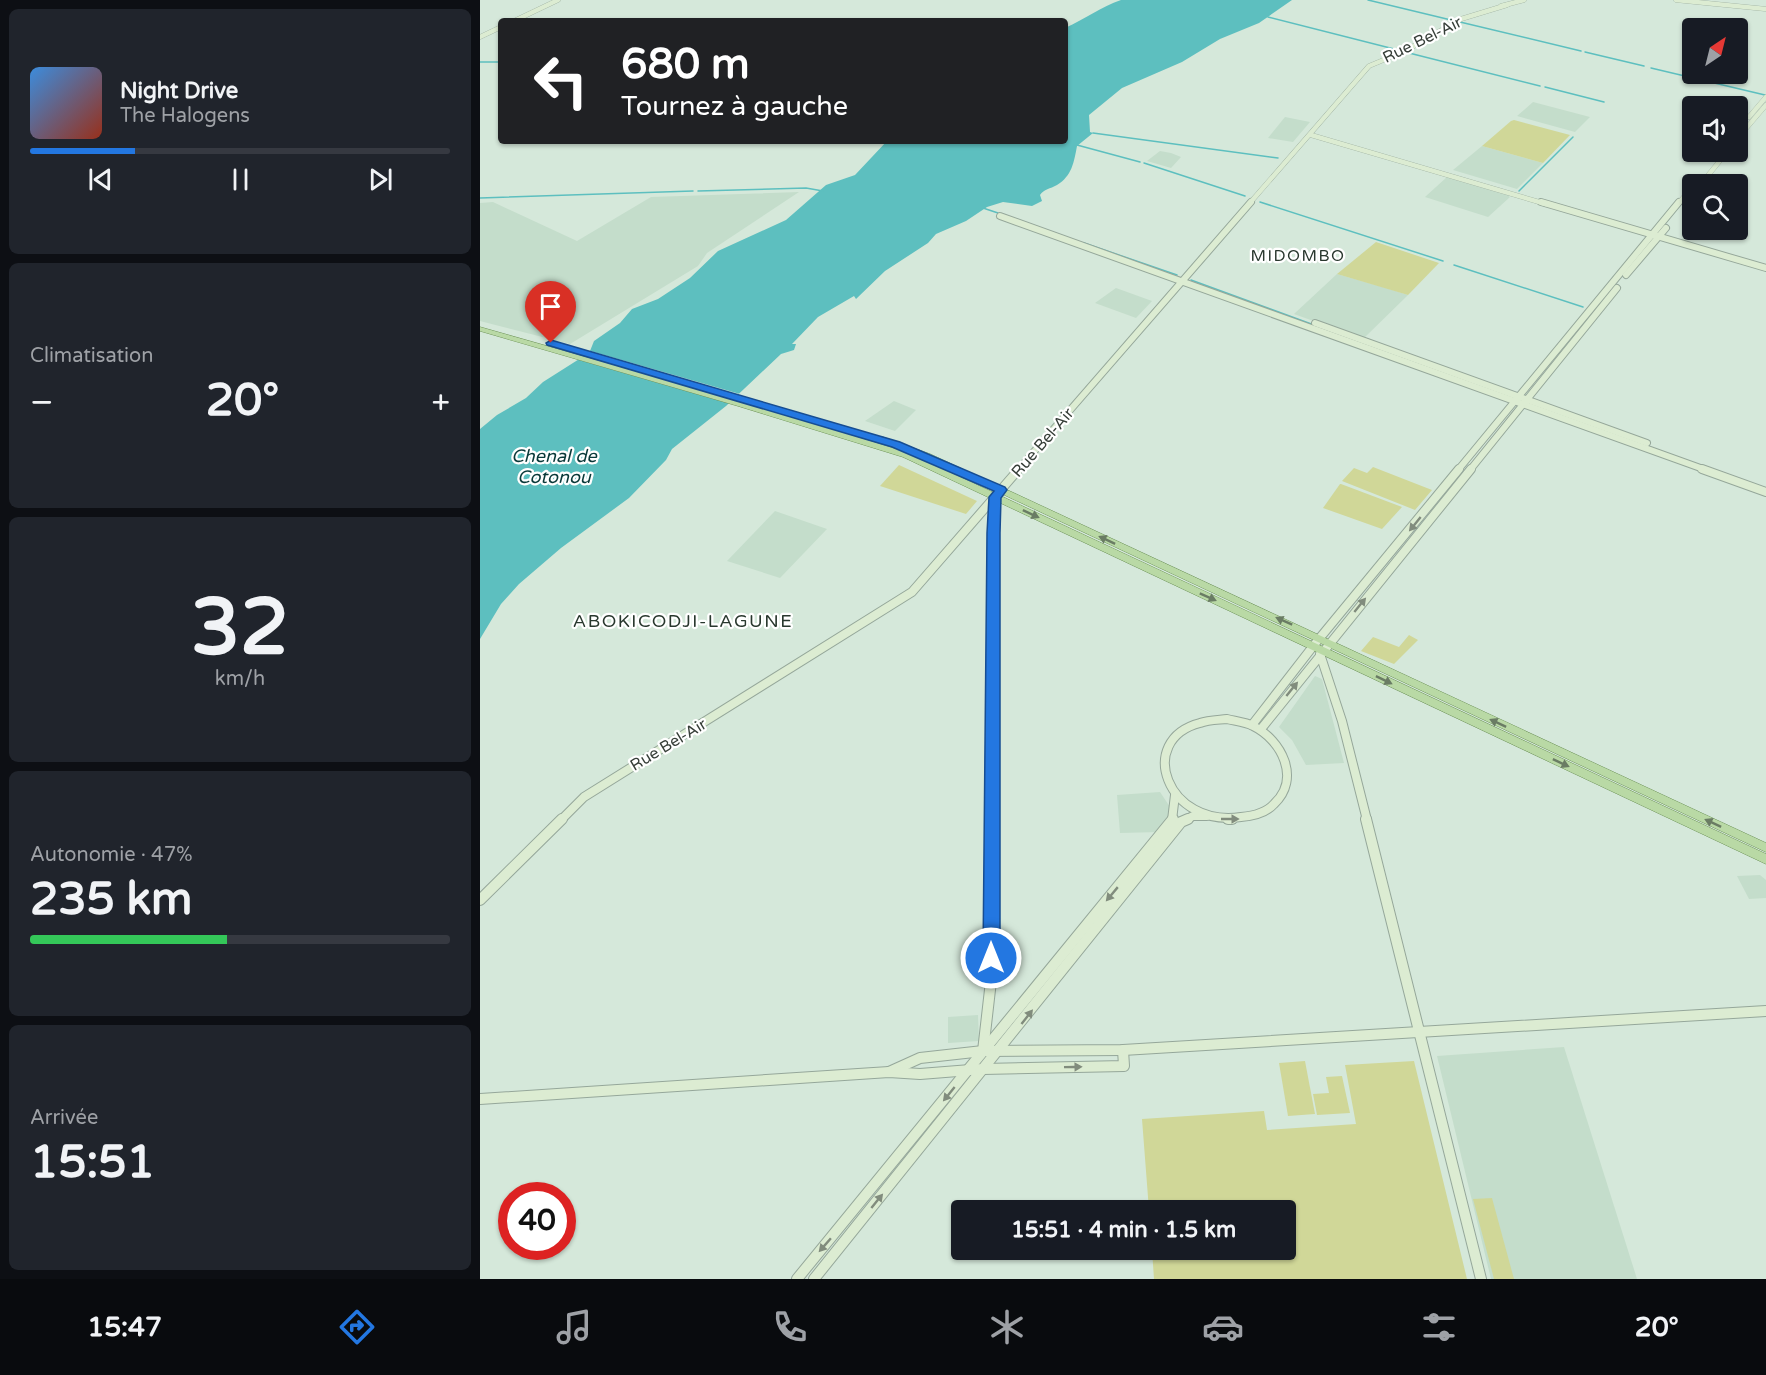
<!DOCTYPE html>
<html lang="fr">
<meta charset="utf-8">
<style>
:root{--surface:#171b24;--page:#20242c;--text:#f1f3f6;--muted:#9ea1a6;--line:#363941;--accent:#2377e1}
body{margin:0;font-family:"Varela Round",sans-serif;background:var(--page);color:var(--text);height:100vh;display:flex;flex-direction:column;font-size:22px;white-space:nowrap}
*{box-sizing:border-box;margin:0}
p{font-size:20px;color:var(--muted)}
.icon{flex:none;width:33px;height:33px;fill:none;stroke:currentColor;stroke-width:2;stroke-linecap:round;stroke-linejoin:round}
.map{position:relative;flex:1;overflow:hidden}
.side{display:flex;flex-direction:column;gap:9px;padding:9px;background:#0d0f14;width:480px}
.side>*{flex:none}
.guide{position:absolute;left:18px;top:18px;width:570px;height:126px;border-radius:6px;box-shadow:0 2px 4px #0004;background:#202124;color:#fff;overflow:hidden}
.needle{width:39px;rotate:35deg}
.tools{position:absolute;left:1202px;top:18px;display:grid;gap:12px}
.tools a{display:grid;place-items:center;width:66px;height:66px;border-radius:6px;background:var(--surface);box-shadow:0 2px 4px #0004;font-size:30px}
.speed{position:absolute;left:18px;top:1182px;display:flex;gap:12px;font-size:30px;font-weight:700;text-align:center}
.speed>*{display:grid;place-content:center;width:78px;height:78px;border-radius:50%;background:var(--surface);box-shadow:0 2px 4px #0004;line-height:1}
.speed .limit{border:9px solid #d22;background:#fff;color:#111}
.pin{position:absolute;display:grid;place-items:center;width:51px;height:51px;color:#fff;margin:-62px -26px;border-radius:50% 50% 50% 0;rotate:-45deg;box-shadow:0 0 6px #0007}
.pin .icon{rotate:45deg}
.me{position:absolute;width:66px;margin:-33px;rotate:0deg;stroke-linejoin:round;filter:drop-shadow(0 0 4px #0008)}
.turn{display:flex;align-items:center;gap:21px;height:126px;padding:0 24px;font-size:27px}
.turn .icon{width:78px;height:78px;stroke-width:2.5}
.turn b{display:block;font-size:42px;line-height:51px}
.big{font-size:45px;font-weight:700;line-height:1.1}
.side .tile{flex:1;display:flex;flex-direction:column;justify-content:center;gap:9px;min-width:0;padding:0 21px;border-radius:9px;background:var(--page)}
.side .dial{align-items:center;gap:0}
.dial b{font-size:78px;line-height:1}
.song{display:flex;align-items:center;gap:18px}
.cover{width:72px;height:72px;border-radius:9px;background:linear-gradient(135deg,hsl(210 70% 55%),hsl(10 70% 35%))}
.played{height:6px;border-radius:3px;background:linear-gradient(90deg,var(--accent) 25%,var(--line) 25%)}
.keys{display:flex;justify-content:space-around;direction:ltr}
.heat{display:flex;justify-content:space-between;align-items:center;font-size:33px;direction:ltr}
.charge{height:9px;border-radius:4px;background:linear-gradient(90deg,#34c759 47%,var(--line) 0)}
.trip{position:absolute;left:471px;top:1200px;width:345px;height:60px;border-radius:6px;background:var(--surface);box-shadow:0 2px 4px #0004;font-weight:700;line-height:60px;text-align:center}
.tabs{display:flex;height:96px;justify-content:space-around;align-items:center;background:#090b0e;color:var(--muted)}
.tabs .icon{width:42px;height:42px}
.tabs .selected{color:var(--accent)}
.tabs b{font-size:27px;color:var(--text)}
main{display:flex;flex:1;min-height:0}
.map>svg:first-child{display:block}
</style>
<main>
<section class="side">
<div class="tile">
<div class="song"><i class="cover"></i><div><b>Night Drive</b><p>The Halogens</p></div></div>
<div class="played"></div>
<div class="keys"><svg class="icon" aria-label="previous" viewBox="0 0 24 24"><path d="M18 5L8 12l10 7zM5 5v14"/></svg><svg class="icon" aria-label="pause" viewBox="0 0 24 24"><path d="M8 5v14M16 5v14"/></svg><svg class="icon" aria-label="next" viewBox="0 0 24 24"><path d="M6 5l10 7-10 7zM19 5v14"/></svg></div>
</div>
<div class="tile"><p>Climatisation</p>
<div class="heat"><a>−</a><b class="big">20°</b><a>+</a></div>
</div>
<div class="tile dial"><b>32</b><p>km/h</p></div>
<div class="tile"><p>Autonomie · 47%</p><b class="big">235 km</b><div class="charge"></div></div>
<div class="tile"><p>Arrivée</p><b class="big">15:51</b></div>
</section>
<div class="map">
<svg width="1286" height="1279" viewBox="0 0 1286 1279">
<rect width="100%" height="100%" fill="#d5e8da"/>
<g fill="#c4ddcb">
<polygon points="1053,102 1110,117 1095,132 1037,116"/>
<polygon points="805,117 830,122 813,142 788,138"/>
<polygon points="1002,146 1063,163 1037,189 973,170"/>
<polygon points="680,151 691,153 701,157 691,168 667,161"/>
<polygon points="967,177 1028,195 1030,197 1008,217 945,197"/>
<polygon points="319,192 227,253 218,266 90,344 0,321 0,203 13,202 97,241 171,197"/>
<polygon points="857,274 906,288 928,295 883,339 814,314"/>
<polygon points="636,288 672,301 656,318 615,303"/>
<polygon points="414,401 436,410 415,431 385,421"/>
<polygon points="295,511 347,529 300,578 247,561"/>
<polygon points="835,676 842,679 864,763 826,765 812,740 799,727"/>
<polygon points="680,792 690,807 691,817 680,832 640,833 637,795"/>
<polygon points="1280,875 1286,880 1286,898 1269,899 1257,876"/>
<polygon points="498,1015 499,1041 468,1043 468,1017"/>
<polygon points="1084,1047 1157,1279 1011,1279 957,1056"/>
</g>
<g fill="#d0d798">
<polygon points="1031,121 1034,120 1090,135 1063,163 1002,146"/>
<polygon points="896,242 959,263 928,295 857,274"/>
<polygon points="419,465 497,501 486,514 400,486"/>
<polygon points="893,467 952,490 935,510 862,481 874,468 887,473"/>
<polygon points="860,484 861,484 922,507 902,529 843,508"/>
<polygon points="929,635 938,640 914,664 881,651 893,637 919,647"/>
<polygon points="825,1061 835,1114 808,1116 799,1063"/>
<polygon points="934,1061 987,1279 674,1279 672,1250 806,1250 806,1210 669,1210 662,1119 784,1111 787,1130 876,1124 865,1065"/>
<polygon points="862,1076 870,1113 837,1115 833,1094 849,1093 846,1077"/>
<polygon points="1012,1198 1034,1279 1014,1279 993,1199"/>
</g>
<path fill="#5dbfbf" d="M641,0H812L779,23L740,39L702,62L642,88L609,115L610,132L613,133L597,146C594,162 592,176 577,185C570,189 564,189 560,195L562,201L552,206L523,202L507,207L486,221L456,234L448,243L405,271L376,299L374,296L338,317L312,344H316L314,350L301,354L246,406L192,449L186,460L149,498L81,548L39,584L21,604L0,639V429L17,415L46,398L63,382L104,356L110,351L114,341L140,323L152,309L178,299L210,278L238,251L306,220L346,185L375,175L407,141H585V28C605,19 621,7 641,0Z"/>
<polygon fill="#d5e8da" points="107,350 260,394 252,404 95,358"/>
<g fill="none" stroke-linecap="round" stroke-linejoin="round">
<g stroke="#5dbfbf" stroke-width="1.5">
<polyline points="888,0 971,20"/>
<polyline points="788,17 918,50"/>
<polyline points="980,22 1101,51"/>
<polyline points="1105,52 1164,66"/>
<polyline points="929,53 1060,86"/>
<polyline points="0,62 21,62"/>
<polyline points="1171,68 1285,95"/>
<polyline points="1065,87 1124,102"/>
<polyline points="613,133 798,158"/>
<polyline points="597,145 660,162"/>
<polyline points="664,163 765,196"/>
<polyline points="218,191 326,188 343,191"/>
<polyline points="1039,191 1093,137"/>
<polyline points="0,198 213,191"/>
<polyline points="780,202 963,261"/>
<polyline points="503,208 518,213"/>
<polyline points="604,243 697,275"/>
<polyline points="974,265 1103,307"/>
<polyline points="711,280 834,325"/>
</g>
<defs>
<g id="secondary-far3">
<polyline points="1196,0 1286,9"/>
<polyline points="1021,6 1044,0"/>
<polyline points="34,21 78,0"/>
<polyline points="0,37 21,27"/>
<polyline points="1269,117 1286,97"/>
<polyline points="831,135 1066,204"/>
<polyline points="1257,139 1286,105"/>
<polyline points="1221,184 1247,152"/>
<polyline points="769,204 889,66 925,51 981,19 1027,5"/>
<polyline points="1198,204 1212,187"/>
</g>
<g id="secondary-far2">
<polyline points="1061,202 1286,268"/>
<polyline points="520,216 1226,470"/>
<polyline points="1146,275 1186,228"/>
<polyline points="835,323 1167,443"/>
<polyline points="538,470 771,202"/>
<polyline points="978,470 1199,202"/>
<polyline points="990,470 1137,288"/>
</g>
<g id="secondary-far1">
<polyline points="1222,469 1286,492"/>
<polyline points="840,654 862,721 887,820"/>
<path d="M747,719C755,721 766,722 773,726C802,740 821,779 794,804C786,813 773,816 761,817C687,828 655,740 720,723C728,720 738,720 747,719Z"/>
<polyline points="772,725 834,645 979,469"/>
<polyline points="781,729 991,469"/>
<polyline points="81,820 104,797 432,592 539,469"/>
<polyline points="512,820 515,497"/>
<polyline points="692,820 695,795"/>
<polyline points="705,820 713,816 727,816"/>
</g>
<g id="secondary">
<polyline points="748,819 752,819"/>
<polyline points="886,819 1001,1279"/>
<polyline points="0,900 82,819"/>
<polyline points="503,1051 511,981 512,819"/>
<polyline points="409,1072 440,1058 503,1051 643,1050 1286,1011"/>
<polyline points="0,1099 409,1072 440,1074 503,1069 644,1066 643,1050"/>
<polyline points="317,1279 693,819"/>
<polyline points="334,1279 701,822 708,819"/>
</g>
<g id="primary">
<polygon points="0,327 264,402 429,453 1286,854 1286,864 423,457 258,406 0,331"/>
<polygon points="397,437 403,437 450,454 1286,843 1286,852 518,492 444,458 397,441"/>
</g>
</defs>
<use href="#secondary-far3" stroke="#95a79a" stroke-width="5"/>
<use href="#secondary-far2" stroke="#95a79a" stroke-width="8"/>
<use href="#secondary-far1" stroke="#95a79a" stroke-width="10"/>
<use href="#secondary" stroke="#95a79a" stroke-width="12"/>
<use href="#primary" stroke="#6d9258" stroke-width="1"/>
<use href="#secondary-far3" stroke="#dcecd2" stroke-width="4.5"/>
<use href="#secondary-far2" stroke="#dcecd2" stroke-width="6"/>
<use href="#secondary-far1" stroke="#dcecd2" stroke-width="8"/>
<use href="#secondary" stroke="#dcecd2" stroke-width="10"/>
<use href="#primary" fill="#b9d9a5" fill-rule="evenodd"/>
</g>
<defs><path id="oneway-solid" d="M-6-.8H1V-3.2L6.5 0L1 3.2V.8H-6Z" transform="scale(1.5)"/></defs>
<g fill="#6a7c64">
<use href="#oneway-solid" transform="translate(551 514) rotate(25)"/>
<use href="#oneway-solid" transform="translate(627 540) rotate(-155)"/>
<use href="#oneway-solid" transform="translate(728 597) rotate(24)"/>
<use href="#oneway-solid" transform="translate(804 621) rotate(-156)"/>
<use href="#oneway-solid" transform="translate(904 680) rotate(26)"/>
<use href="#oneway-solid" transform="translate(1018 723) rotate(-155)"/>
<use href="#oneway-solid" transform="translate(1081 763) rotate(25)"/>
<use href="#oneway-solid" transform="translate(1233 823) rotate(-155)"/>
</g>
<g fill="#818c7d">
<use href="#oneway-solid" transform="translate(935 524) rotate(129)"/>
<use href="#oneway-solid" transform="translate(880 605) rotate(-51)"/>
<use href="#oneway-solid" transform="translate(812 689) rotate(-51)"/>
<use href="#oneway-solid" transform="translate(750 819)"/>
<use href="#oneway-solid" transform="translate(632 894) rotate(130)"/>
<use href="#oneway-solid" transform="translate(547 1017) rotate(-52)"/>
<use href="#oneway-solid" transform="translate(593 1067) rotate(-1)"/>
<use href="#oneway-solid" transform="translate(469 1094) rotate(129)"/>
<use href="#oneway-solid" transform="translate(397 1201) rotate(-51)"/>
<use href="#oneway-solid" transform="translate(345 1245) rotate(131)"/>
</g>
<polygon fill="#2377e1" stroke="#174d92" stroke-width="1.5" points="71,340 420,442 525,487 527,490 521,498 520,533 520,958 517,964 511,966 505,964 503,958 507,533 509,497 514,491 412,447 67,345 66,343"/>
<g text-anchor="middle" stroke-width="4.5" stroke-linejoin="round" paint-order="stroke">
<g font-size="16" fill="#363e38" stroke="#fff">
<text transform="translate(942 39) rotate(-26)" y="6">Rue Bel-Air</text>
<text transform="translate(562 442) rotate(-49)" y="6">Rue Bel-Air</text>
<text transform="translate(188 744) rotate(-31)" y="6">Rue Bel-Air</text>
</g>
<g font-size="16" letter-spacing="1.5" fill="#29382e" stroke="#fff">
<text x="818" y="261">MIDOMBO</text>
</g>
<g font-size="18" font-style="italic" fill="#093939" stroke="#fff">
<text x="74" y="462">Chenal de<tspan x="74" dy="21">Cotonou</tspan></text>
</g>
<g font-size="18" letter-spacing="1.5" fill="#29382e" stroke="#fff">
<text x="203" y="627">ABOKICODJI-LAGUNE</text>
</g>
</g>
</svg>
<div class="tools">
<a><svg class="needle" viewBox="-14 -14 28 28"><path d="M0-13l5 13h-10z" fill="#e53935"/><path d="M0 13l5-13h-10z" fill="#9ea1a6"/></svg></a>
<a><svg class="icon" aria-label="sound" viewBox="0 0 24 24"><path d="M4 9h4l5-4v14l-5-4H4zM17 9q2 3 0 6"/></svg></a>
<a><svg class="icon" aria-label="search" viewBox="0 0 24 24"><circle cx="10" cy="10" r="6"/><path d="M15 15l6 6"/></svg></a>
</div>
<div class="speed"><div class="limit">40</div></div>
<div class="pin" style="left:71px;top:343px;background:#d93025"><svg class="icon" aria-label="arrive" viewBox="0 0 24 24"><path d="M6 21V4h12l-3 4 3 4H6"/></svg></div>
<svg class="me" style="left:511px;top:958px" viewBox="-20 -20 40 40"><circle r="17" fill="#2377e1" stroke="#fff" stroke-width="3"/><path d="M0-11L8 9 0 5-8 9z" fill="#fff"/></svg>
<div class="trip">15:51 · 4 min · 1.5 km</div>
<div class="guide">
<div class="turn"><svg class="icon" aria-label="left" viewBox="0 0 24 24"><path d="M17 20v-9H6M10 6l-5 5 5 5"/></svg><div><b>680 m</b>Tournez à gauche</div></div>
</div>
</div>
</main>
<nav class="tabs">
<b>15:47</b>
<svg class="icon selected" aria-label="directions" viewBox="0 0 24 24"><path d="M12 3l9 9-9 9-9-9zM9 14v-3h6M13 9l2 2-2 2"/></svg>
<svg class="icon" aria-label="music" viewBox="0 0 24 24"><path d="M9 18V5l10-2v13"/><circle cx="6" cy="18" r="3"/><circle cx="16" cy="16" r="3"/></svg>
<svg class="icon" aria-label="phone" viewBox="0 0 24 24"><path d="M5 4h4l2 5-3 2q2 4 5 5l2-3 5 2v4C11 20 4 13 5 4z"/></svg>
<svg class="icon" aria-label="climate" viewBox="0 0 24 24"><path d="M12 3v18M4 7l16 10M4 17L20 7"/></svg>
<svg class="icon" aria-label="car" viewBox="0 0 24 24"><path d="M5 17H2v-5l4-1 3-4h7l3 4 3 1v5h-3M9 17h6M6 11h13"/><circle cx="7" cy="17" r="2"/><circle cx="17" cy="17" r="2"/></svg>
<svg class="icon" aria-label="filters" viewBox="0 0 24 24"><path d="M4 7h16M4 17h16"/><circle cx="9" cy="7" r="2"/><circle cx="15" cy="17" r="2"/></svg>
<b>20°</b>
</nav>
